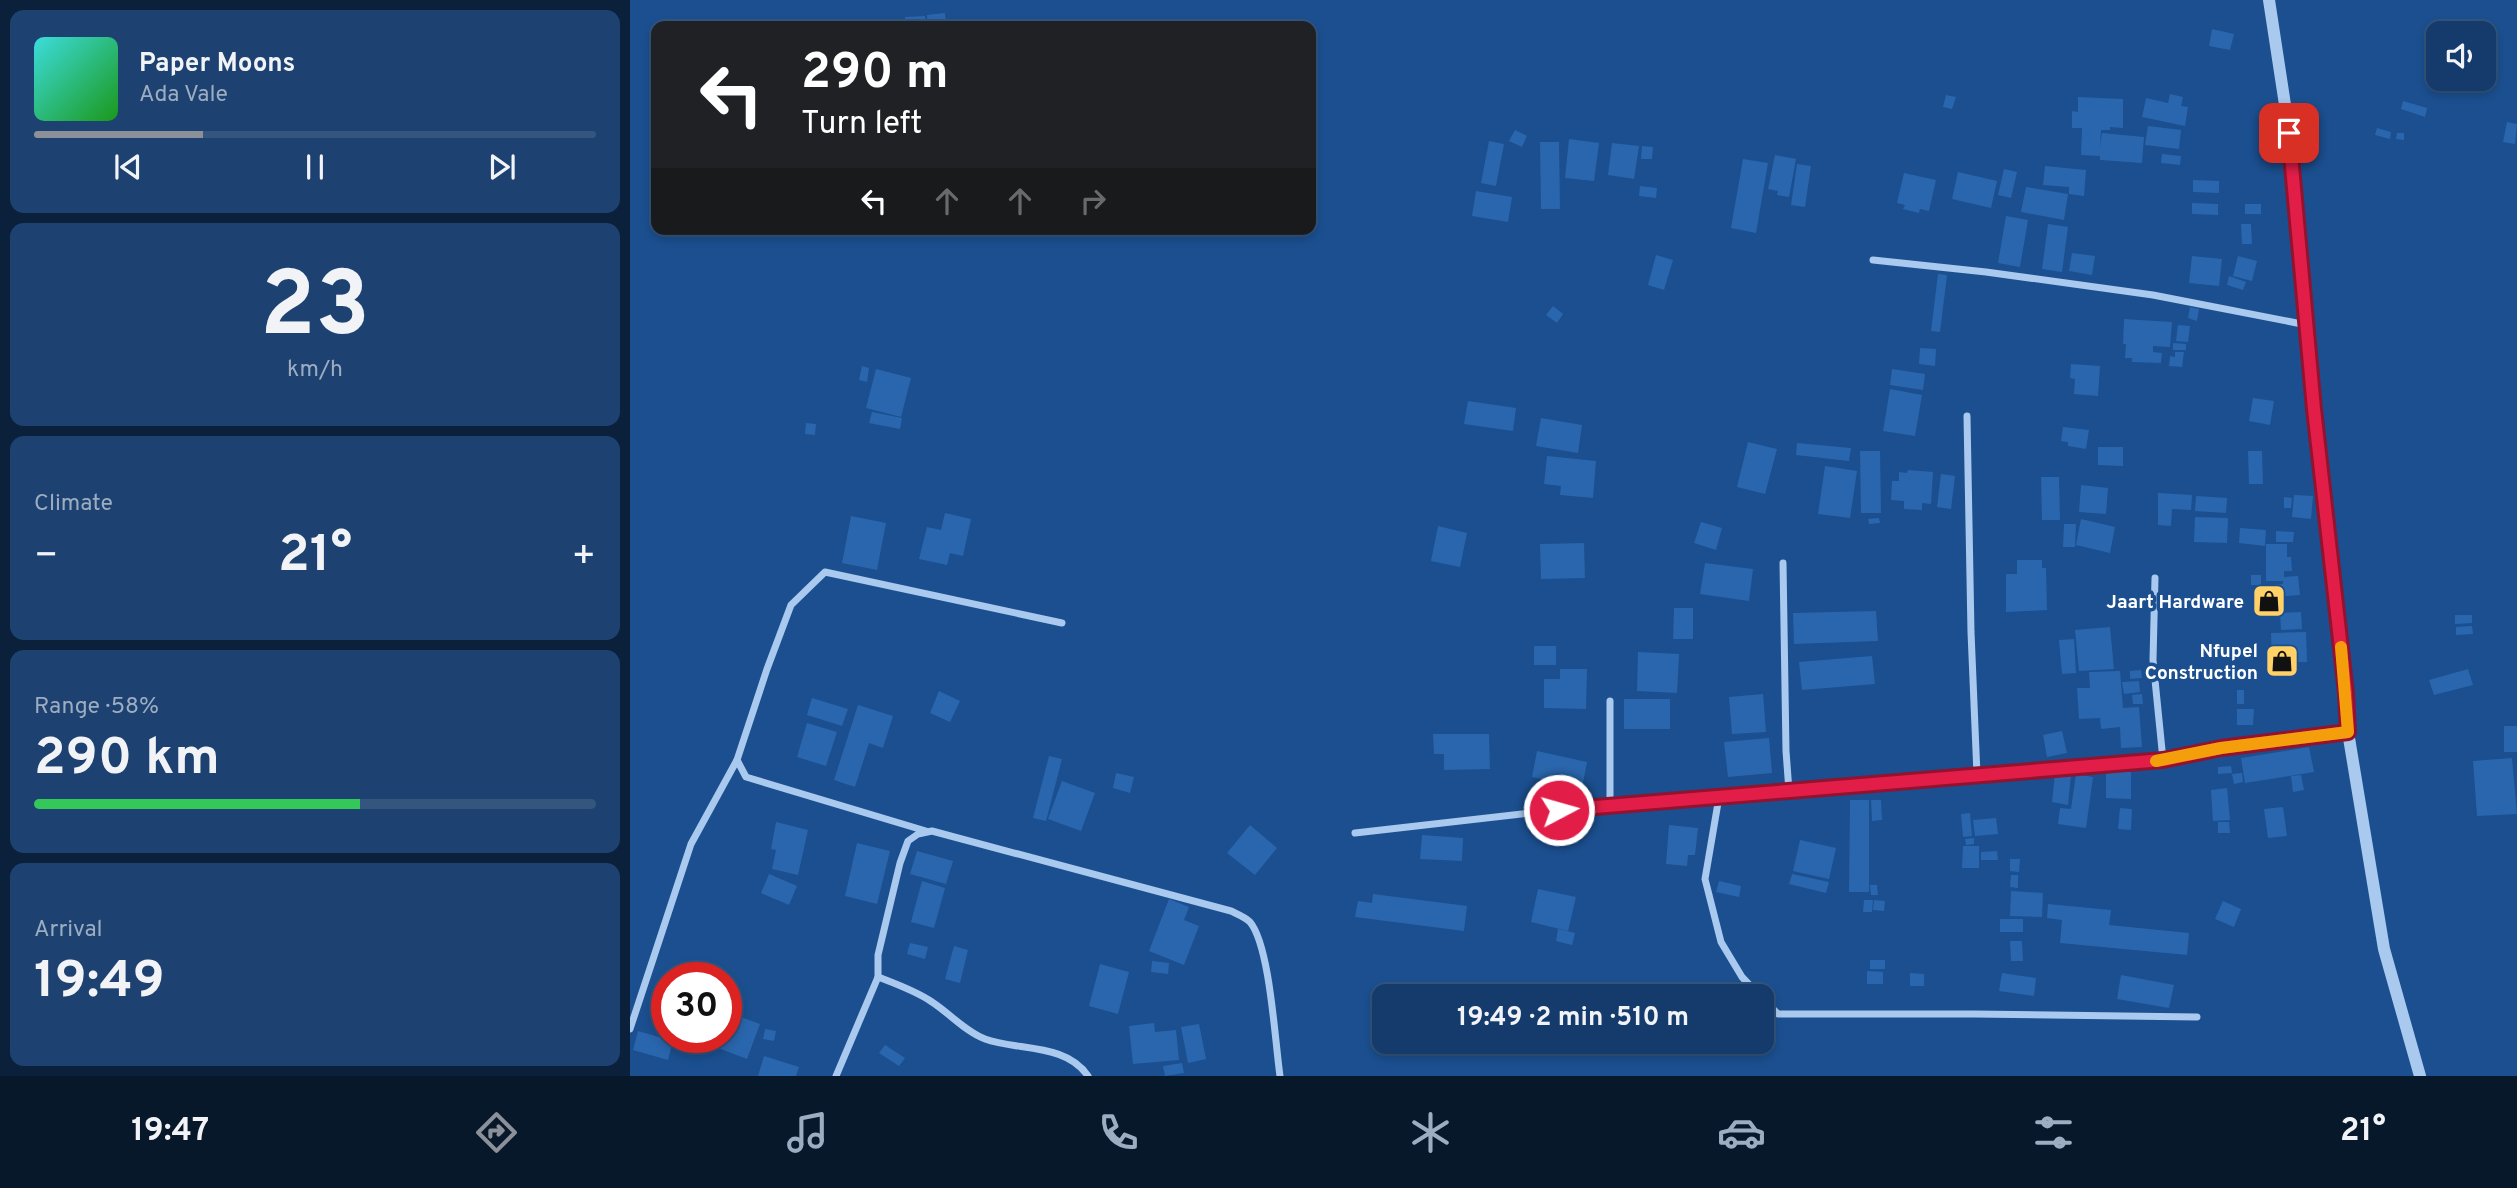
<!DOCTYPE html>
<meta charset="utf-8">
<style>
:root{--surface:#143b6b;--page:#1d4271;--text:#f1f3f6;--muted:#9dadc1;--line:#33557e;--accent:#8c9099}
body{margin:0;font-family:Overpass,sans-serif;background:var(--page);color:var(--text);height:100vh;display:flex;flex-direction:column;font-size:26px;white-space:nowrap}
*{box-sizing:border-box;margin:0}
p{font-size:23px;color:var(--muted)}
.icon{flex:none;width:38px;height:38px;fill:none;stroke:currentColor;stroke-width:2;stroke-linecap:round;stroke-linejoin:round}
.map{position:relative;flex:1;overflow:hidden}
.drawer{display:flex;flex-direction:column;gap:10px;padding:10px;background:#0b203b;width:630px}
.drawer>*{flex:none}
.banner{position:absolute;left:21px;top:21px;width:665px;height:214px;border-radius:14px;box-shadow:0 4px 10px #0003,0 0 0 2px var(--line);background:#202124;color:#fff;overflow:hidden}
.controls{position:absolute;left:1796px;top:21px;display:grid;gap:14px}
.controls a{display:grid;place-items:center;width:70px;height:70px;border-radius:14px;background:var(--surface);box-shadow:0 4px 10px #0003,0 0 0 2px var(--line);font-size:35px}
.speed{position:absolute;left:21px;top:962px;display:flex;gap:14px;font-size:35px;font-weight:700;text-align:center}
.speed>*{display:grid;place-content:center;width:91px;height:91px;border-radius:50%;background:var(--surface);box-shadow:0 4px 10px #0003,0 0 0 2px var(--line);line-height:1}
.speed .limit{border:10px solid #d22;background:#fff;color:#111}
.pin{position:absolute;display:grid;place-items:center;width:60px;height:60px;color:#fff;margin:-30px;border-radius:14px;box-shadow:0 4px 10px #0006}
.me{position:absolute;width:77px;margin:-38px;rotate:84deg;stroke-linejoin:round;filter:drop-shadow(0 0 5px #0008)}
.turn{display:flex;align-items:center;gap:24px;height:147px;padding:0 35px;font-size:32px}
.turn .icon{width:91px;height:91px;stroke-width:2.5}
.turn b{display:block;font-size:49px;line-height:60px}
.lanes{display:flex;align-items:center;height:66px;padding:0 35px;background:#0003;justify-content:center;gap:35px;direction:ltr}
.lanes .off{opacity:.35}
.big{font-size:52px;font-weight:700;line-height:1.1}
.drawer .tile{flex:1;display:flex;flex-direction:column;justify-content:center;gap:10px;min-width:0;padding:0 24px;border-radius:14px;background:var(--page)}
.drawer .dial{align-items:center;gap:0}
.dial b{font-size:91px;line-height:1}
.song{display:flex;align-items:center;gap:21px}
.cover{width:84px;height:84px;border-radius:10px;background:linear-gradient(135deg,hsl(180 70% 55%),hsl(120 70% 35%))}
.played{height:7px;border-radius:4px;background:linear-gradient(90deg,var(--accent) 30%,var(--line) 30%)}
.keys{display:flex;justify-content:space-around;direction:ltr}
.heat{display:flex;justify-content:space-between;align-items:center;font-size:38px;direction:ltr}
.charge{height:10px;border-radius:5px;background:linear-gradient(90deg,#34c759 58%,var(--line) 0)}
.trip{position:absolute;left:742px;top:984px;width:402px;height:70px;border-radius:14px;background:var(--surface);box-shadow:0 4px 10px #0003,0 0 0 2px var(--line);font-weight:700;line-height:70px;text-align:center}
.tab-bar{display:flex;height:112px;justify-content:space-around;align-items:center;background:#08182b;color:var(--muted)}
.tab-bar .icon{width:49px;height:49px}
.tab-bar .current{color:var(--accent)}
.tab-bar b{font-size:32px;color:var(--text)}
main{display:flex;flex:1;min-height:0}
.map>svg:first-child{display:block}
</style>
<main>
<section class="drawer">
<div class="tile">
<div class="song"><i class="cover"></i><div><b>Paper Moons</b><p>Ada Vale</p></div></div>
<div class="played"></div>
<div class="keys"><svg class="icon" aria-label="previous" viewBox="0 0 24 24"><path d="M18 5L8 12l10 7zM5 5v14"/></svg><svg class="icon" aria-label="pause" viewBox="0 0 24 24"><path d="M8 5v14M16 5v14"/></svg><svg class="icon" aria-label="next" viewBox="0 0 24 24"><path d="M6 5l10 7-10 7zM19 5v14"/></svg></div>
</div>
<div class="tile dial"><b>23</b><p>km/h</p></div>
<div class="tile"><p>Climate</p>
<div class="heat"><a>−</a><b class="big">21°</b><a>+</a></div>
</div>
<div class="tile"><p>Range · 58%</p><b class="big">290 km</b><div class="charge"></div></div>
<div class="tile"><p>Arrival</p><b class="big">19:49</b></div>
</section>
<div class="map">
<svg width="1887" height="1076" viewBox="0 0 1887 1076">
<rect width="100%" height="100%" fill="#1b4f8f"/>
<g fill="#2a66ad">
<polygon points="315,13 316,26 298,26 297,15"/>
<polygon points="295,16 296,26 276,26 275,17"/>
<polygon points="1582,29 1604,34 1600,50 1579,46"/>
<polygon points="1540,94 1553,97 1551,106 1558,107 1555,126 1512,117 1516,98 1538,103"/>
<polygon points="1316,95 1326,97 1322,109 1313,107"/>
<polygon points="1448,97 1493,99 1493,128 1480,127 1480,130 1471,130 1470,147 1472,133 1514,137 1512,163 1470,160 1470,156 1451,155 1452,128 1442,128 1442,111 1448,112"/>
<polygon points="1773,101 1797,108 1795,117 1771,109"/>
<polygon points="1877,122 1887,124 1885,144 1873,142"/>
<polygon points="1518,126 1551,130 1549,149 1515,145"/>
<polygon points="1747,128 1761,132 1760,139 1745,135"/>
<polygon points="885,130 897,136 892,147 879,141"/>
<polygon points="1767,133 1774,133 1774,140 1766,139"/>
<polygon points="939,139 969,143 964,181 935,178"/>
<polygon points="859,141 874,144 866,186 851,183"/>
<polygon points="910,142 929,142 930,209 911,209"/>
<polygon points="982,143 1009,146 1004,179 978,175"/>
<polygon points="1012,146 1023,147 1022,159 1011,159"/>
<polygon points="1532,154 1551,156 1550,165 1531,163"/>
<polygon points="1145,155 1166,159 1159,197 1147,195 1148,191 1138,189"/>
<polygon points="1113,159 1138,163 1126,233 1101,228"/>
<polygon points="1167,164 1181,166 1175,207 1161,205"/>
<polygon points="1415,166 1456,170 1454,196 1439,194 1439,187 1413,185"/>
<polygon points="1374,169 1387,172 1381,198 1368,195"/>
<polygon points="1328,172 1367,181 1361,208 1322,199"/>
<polygon points="1274,173 1306,180 1299,211 1290,209 1289,213 1273,209 1275,205 1267,203"/>
<polygon points="1563,180 1589,181 1589,193 1563,192"/>
<polygon points="1010,186 1027,188 1026,198 1009,196"/>
<polygon points="1396,187 1438,194 1434,220 1391,212"/>
<polygon points="846,191 882,197 878,222 842,216"/>
<polygon points="1562,203 1588,204 1588,215 1562,214"/>
<rect x="1615" y="204" width="16" height="10"/>
<polygon points="1376,216 1398,220 1390,267 1368,263"/>
<polygon points="1418,224 1438,227 1432,272 1412,269"/>
<polygon points="1611,224 1621,224 1622,244 1612,244"/>
<polygon points="1442,253 1465,256 1462,275 1439,271"/>
<polygon points="1026,255 1043,260 1034,290 1018,285"/>
<polygon points="1562,256 1592,259 1589,286 1559,283"/>
<polygon points="1608,256 1627,261 1622,281 1603,276"/>
<polygon points="1308,274 1317,275 1310,332 1301,331"/>
<polygon points="1599,276 1616,282 1613,290 1597,285"/>
<polygon points="923,306 933,314 927,323 916,315"/>
<polygon points="1560,307 1569,309 1567,321 1558,318"/>
<polygon points="1494,319 1542,322 1540,347 1523,346 1523,352 1532,353 1531,363 1502,362 1502,358 1495,358 1496,344 1493,344"/>
<polygon points="1548,325 1560,326 1558,342 1546,341"/>
<polygon points="1543,343 1556,344 1556,350 1543,350"/>
<polygon points="1290,348 1306,349 1305,366 1289,364"/>
<polygon points="1545,352 1554,352 1552,367 1539,366 1540,356 1545,357"/>
<polygon points="1441,364 1470,366 1468,396 1444,394 1445,379 1440,378"/>
<polygon points="232,366 239,368 237,382 229,380"/>
<polygon points="246,369 281,378 271,417 236,408"/>
<polygon points="1262,369 1295,374 1293,390 1260,385"/>
<polygon points="1260,389 1292,395 1285,436 1253,431"/>
<polygon points="1623,398 1644,401 1640,425 1619,421"/>
<polygon points="838,401 886,408 883,431 834,424"/>
<polygon points="242,412 272,418 270,429 239,423"/>
<polygon points="911,418 952,425 948,453 906,446"/>
<polygon points="176,423 186,424 185,435 175,434"/>
<polygon points="1433,427 1459,430 1456,449 1438,446 1438,442 1431,441"/>
<polygon points="1118,442 1147,449 1135,494 1107,487"/>
<polygon points="1167,443 1221,448 1219,461 1166,455"/>
<polygon points="1468,447 1493,447 1493,466 1468,465"/>
<polygon points="1230,451 1250,451 1251,513 1231,513"/>
<polygon points="1618,451 1632,451 1633,484 1619,484"/>
<polygon points="917,456 966,461 963,498 930,495 931,486 914,484"/>
<polygon points="1195,466 1227,471 1220,518 1188,514"/>
<polygon points="1278,470 1303,472 1301,504 1292,503 1292,510 1274,509 1274,501 1261,500 1262,481 1269,481 1269,472 1277,473"/>
<polygon points="1311,474 1325,476 1321,509 1307,507"/>
<polygon points="1411,477 1429,477 1430,520 1412,520"/>
<polygon points="1451,485 1478,488 1476,514 1449,512"/>
<polygon points="1528,493 1562,495 1561,510 1542,509 1541,526 1528,525"/>
<polygon points="1664,495 1683,496 1681,519 1662,517"/>
<polygon points="1566,496 1597,498 1596,513 1565,511"/>
<polygon points="1654,497 1662,498 1661,508 1654,508"/>
<polygon points="315,513 341,519 333,556 320,553 317,565 289,559 297,527 311,530"/>
<polygon points="221,516 256,523 247,570 212,563"/>
<polygon points="1565,517 1598,518 1597,543 1564,542"/>
<polygon points="1249,518 1250,523 1239,524 1238,519"/>
<polygon points="1451,519 1485,527 1480,553 1446,545"/>
<polygon points="1071,522 1092,528 1086,550 1064,543"/>
<polygon points="1434,524 1446,524 1445,547 1433,547"/>
<polygon points="808,526 837,533 830,567 801,561"/>
<polygon points="1610,528 1636,530 1635,546 1609,543"/>
<polygon points="1646,531 1664,532 1663,542 1646,542"/>
<polygon points="954,543 955,578 911,579 910,544"/>
<polygon points="1636,544 1657,544 1657,557 1661,557 1662,571 1654,571 1654,577 1668,576 1670,595 1644,597 1643,585 1653,584 1653,581 1636,581"/>
<polygon points="1387,560 1412,560 1412,568 1416,568 1417,610 1376,612 1376,574 1387,574"/>
<polygon points="1075,563 1123,569 1119,601 1070,594"/>
<rect x="1621" y="575" width="10" height="10"/>
<polygon points="1608,601 1616,601 1616,608 1609,608"/>
<polygon points="1044,608 1063,608 1063,639 1043,639"/>
<polygon points="1246,611 1248,641 1164,644 1163,613"/>
<polygon points="1671,612 1672,629 1651,630 1650,613"/>
<polygon points="1825,615 1842,615 1842,623 1825,624"/>
<polygon points="1842,626 1843,634 1826,635 1826,627"/>
<polygon points="1480,627 1484,669 1449,671 1445,630"/>
<polygon points="1676,632 1677,662 1642,663 1641,633"/>
<polygon points="1444,639 1446,673 1432,674 1429,640"/>
<rect x="904" y="646" width="22" height="19"/>
<polygon points="1008,652 1049,654 1047,693 1007,691"/>
<polygon points="1242,656 1245,684 1172,690 1169,662"/>
<polygon points="930,669 957,669 956,709 914,708 914,679 930,679"/>
<polygon points="1838,669 1843,685 1804,695 1799,680"/>
<polygon points="1511,670 1512,678 1500,679 1500,671"/>
<polygon points="1490,671 1493,708 1509,707 1512,747 1491,748 1490,727 1471,729 1470,718 1449,719 1447,688 1460,688 1459,672"/>
<polygon points="1509,681 1510,692 1494,694 1492,682"/>
<rect x="1607" y="690" width="7" height="14"/>
<polygon points="309,691 330,701 320,722 300,713"/>
<polygon points="1133,694 1136,732 1102,734 1099,697"/>
<polygon points="1512,694 1513,704 1503,704 1502,695"/>
<polygon points="182,698 218,709 212,726 177,715"/>
<rect x="994" y="699" width="46" height="30"/>
<polygon points="228,705 263,716 253,748 239,743 225,787 204,780"/>
<polygon points="1607,709 1624,709 1623,725 1607,725"/>
<polygon points="177,723 207,732 196,766 167,757"/>
<rect x="1874" y="726" width="13" height="26"/>
<polygon points="1432,731 1437,753 1417,757 1413,735"/>
<polygon points="803,734 859,734 860,769 814,770 814,754 804,754"/>
<polygon points="1139,738 1142,773 1098,777 1094,742"/>
<polygon points="1679,747 1684,772 1615,783 1611,758"/>
<polygon points="907,751 957,762 952,788 902,777"/>
<polygon points="419,756 432,759 416,821 403,818"/>
<polygon points="1882,758 1887,814 1847,816 1843,761"/>
<polygon points="1601,766 1602,773 1588,774 1588,767"/>
<polygon points="1476,771 1501,772 1501,799 1476,798"/>
<polygon points="486,773 504,777 500,793 483,788"/>
<polygon points="1425,773 1441,775 1438,805 1422,802"/>
<polygon points="1612,773 1613,782 1604,784 1602,774"/>
<polygon points="1446,774 1463,777 1456,828 1428,824 1430,808 1441,809"/>
<polygon points="1671,775 1674,790 1663,792 1661,776"/>
<polygon points="432,781 465,793 451,831 418,819"/>
<polygon points="1597,788 1600,820 1583,821 1581,790"/>
<polygon points="1220,800 1239,800 1239,892 1219,892"/>
<polygon points="1241,800 1251,800 1252,820 1242,821"/>
<polygon points="1653,807 1657,836 1638,838 1634,809"/>
<polygon points="1490,808 1502,809 1501,830 1488,829"/>
<polygon points="1340,813 1342,836 1333,837 1331,814"/>
<polygon points="1366,818 1368,834 1345,836 1343,820"/>
<polygon points="146,822 178,830 168,875 142,869 146,850 141,849"/>
<polygon points="1588,822 1599,822 1600,833 1588,833"/>
<polygon points="620,825 647,848 625,875 597,853"/>
<polygon points="1039,825 1068,828 1065,855 1058,855 1057,866 1036,864"/>
<polygon points="792,835 833,838 832,861 790,859"/>
<polygon points="1344,838 1344,844 1336,845 1335,839"/>
<polygon points="1170,840 1206,848 1199,879 1163,871"/>
<polygon points="227,843 260,851 247,904 215,896"/>
<polygon points="1333,846 1349,846 1349,868 1332,868"/>
<polygon points="287,851 323,861 316,884 280,874"/>
<polygon points="1367,851 1368,860 1351,860 1351,852"/>
<polygon points="1380,859 1390,859 1389,872 1380,871"/>
<polygon points="139,874 167,886 159,905 131,893"/>
<polygon points="1162,874 1199,882 1196,893 1159,884"/>
<polygon points="1381,875 1388,875 1388,888 1380,887"/>
<polygon points="292,881 315,888 304,928 281,922"/>
<polygon points="1089,881 1111,886 1109,897 1086,892"/>
<polygon points="1240,885 1247,885 1248,895 1241,895"/>
<polygon points="908,889 946,897 938,931 901,922"/>
<polygon points="1381,891 1413,893 1412,917 1380,916"/>
<polygon points="743,894 837,906 834,931 725,917 728,901 742,903"/>
<polygon points="539,899 559,907 554,920 569,926 554,965 519,951"/>
<polygon points="1234,900 1243,900 1242,912 1233,912"/>
<polygon points="1244,900 1255,901 1254,911 1243,910"/>
<polygon points="1593,901 1611,909 1604,927 1585,919"/>
<polygon points="1418,904 1481,910 1479,925 1559,933 1557,955 1430,943 1432,920 1417,918"/>
<rect x="1370" y="919" width="23" height="13"/>
<polygon points="928,929 945,933 942,945 926,941"/>
<polygon points="1380,941 1392,941 1393,961 1381,961"/>
<polygon points="280,943 298,947 295,959 277,954"/>
<polygon points="324,946 338,950 330,983 315,979"/>
<rect x="1240" y="960" width="15" height="9"/>
<polygon points="522,961 539,963 538,974 521,972"/>
<polygon points="470,964 499,972 488,1014 459,1006"/>
<polygon points="1237,971 1253,972 1253,984 1237,984"/>
<polygon points="1280,973 1294,974 1294,986 1280,986"/>
<polygon points="1372,973 1406,978 1404,996 1369,991"/>
<polygon points="1491,975 1544,985 1539,1008 1487,999"/>
<polygon points="100,1013 130,1024 117,1059 88,1048 92,1038 96,1038 96,1025"/>
<polygon points="524,1023 525,1032 546,1030 549,1060 503,1064 499,1026"/>
<polygon points="569,1024 576,1059 558,1063 551,1027"/>
<polygon points="135,1029 146,1031 144,1041 133,1039"/>
<polygon points="8,1031 43,1041 38,1060 3,1050"/>
<polygon points="255,1045 275,1058 269,1066 249,1053"/>
<polygon points="134,1056 169,1067 166,1076 128,1076"/>
<polygon points="552,1063 554,1073 535,1076 533,1066"/>
</g>
<g fill="none" stroke-linecap="round" stroke-linejoin="round">
<g stroke="#a9c9ee" stroke-width="7">
<polyline points="1243,260 1356,272 1523,295 1677,325"/>
<polyline points="1337,416 1341,632 1347,775"/>
<polyline points="1153,563 1156,751 1159,791"/>
<polyline points="1525,578 1523,660 1533,760"/>
<polyline points="1089,797 1075,879 1091,942 1112,977 1130,996"/>
<polyline points="980,804 980,701"/>
<polyline points="296,831 116,777 107,760 137,669 161,605 195,572 432,623"/>
<polyline points="725,833 980,804 1533,760 1591,748 1718,732"/>
<path d="M248,977C266,984 286,991 302,1002C319,1013 336,1032 355,1039C388,1051 436,1043 458,1076"/>
<polyline points="1132,998 1148,1014 1344,1014 1567,1017"/>
<polyline points="0,1029 61,844 107,760"/>
<path d="M206,1076L248,977V955L270,863L278,841L288,834L302,831L601,911C607,914 615,917 620,922C640,946 645,1042 650,1076"/>
</g>
<polyline stroke="#a9c9ee" stroke-width="12" points="1639,0 1663,157 1684,409 1718,732 1754,949 1790,1076"/>
</g>
<g fill="none" stroke-linecap="round" stroke-linejoin="round">
<defs>
<polyline id="route" points="929,810 1533,760 1591,748 1718,732 1716,693 1684,409 1659,133"/>
</defs>
<use href="#route" stroke="#92132f" stroke-width="18"/>
<use href="#route" stroke="#e11d48" stroke-width="12"/>
<polyline stroke="#f59e0b" stroke-width="12" points="1526,761 1591,748 1718,732 1711,647"/>
</g>
<defs>
<symbol id="shop-square" viewBox="-11 -11 22 22"><rect x="-9" y="-9" width="18" height="18" rx="4" fill="#ffd166" stroke="#1b4f8f"/><path d="M-5-2.5h2.3a2.7 3.5 0 0 1 5.4 0H5L5.5 6h-11ZM-1.5-2.5h3a1.5 2.3 0 0 0-3 0Z" fill="#111"/></symbol>
</defs>
<g fill-rule="evenodd">
<use href="#shop-square" x="1620" y="582" width="38" height="38"/>
<use href="#shop-square" x="1633" y="642" width="38" height="38"/>
</g>
<g text-anchor="middle" stroke-width="7" stroke-linejoin="round" paint-order="stroke">
<g font-size="19" font-weight="bold" fill="#fff" stroke="#1b4f8f" text-anchor="end">
<text x="1614" y="608">Jaart Hardware</text>
<text x="1628" y="657">Nfupel<tspan x="1628" dy="22">Construction</tspan></text>
</g>
</g>
</svg>
<div class="controls">
<a><svg class="icon" aria-label="sound" viewBox="0 0 24 24"><path d="M4 9h4l5-4v14l-5-4H4zM17 9q2 3 0 6"/></svg></a>
</div>
<div class="speed"><div class="limit">30</div></div>
<div class="pin" style="left:1659px;top:133px;background:#d93025"><svg class="icon" aria-label="arrive" viewBox="0 0 24 24"><path d="M6 21V4h12l-3 4 3 4H6"/></svg></div>
<svg class="me" style="left:929px;top:810px" viewBox="-20 -20 40 40"><circle r="17" fill="#e11d48" stroke="#fff" stroke-width="3"/><path d="M0-11L8 9 0 5-8 9z" fill="#fff"/></svg>
<div class="trip">19:49 · 2 min · 510 m</div>
<div class="banner">
<div class="turn"><svg class="icon" aria-label="left" viewBox="0 0 24 24"><path d="M17 20v-9H6M10 6l-5 5 5 5"/></svg><div><b>290 m</b>Turn left</div></div>
<div class="lanes"><svg class="icon" aria-label="left" viewBox="0 0 24 24"><path d="M17 20v-9H6M10 6l-5 5 5 5"/></svg><svg class="icon off" aria-label="ahead" viewBox="0 0 24 24"><path d="M12 20V5M6 11l6-6 6 6"/></svg><svg class="icon off" aria-label="ahead" viewBox="0 0 24 24"><path d="M12 20V5M6 11l6-6 6 6"/></svg><svg class="icon off" aria-label="right" viewBox="0 0 24 24"><path d="M7 20v-9h11M14 6l5 5-5 5"/></svg></div>
</div>
</div>
</main>
<nav class="tab-bar">
<b>19:47</b>
<svg class="icon current" aria-label="directions" viewBox="0 0 24 24"><path d="M12 3l9 9-9 9-9-9zM9 14v-3h6M13 9l2 2-2 2"/></svg>
<svg class="icon" aria-label="music" viewBox="0 0 24 24"><path d="M9 18V5l10-2v13"/><circle cx="6" cy="18" r="3"/><circle cx="16" cy="16" r="3"/></svg>
<svg class="icon" aria-label="phone" viewBox="0 0 24 24"><path d="M5 4h4l2 5-3 2q2 4 5 5l2-3 5 2v4C11 20 4 13 5 4z"/></svg>
<svg class="icon" aria-label="climate" viewBox="0 0 24 24"><path d="M12 3v18M4 7l16 10M4 17L20 7"/></svg>
<svg class="icon" aria-label="car" viewBox="0 0 24 24"><path d="M5 17H2v-5l4-1 3-4h7l3 4 3 1v5h-3M9 17h6M6 11h13"/><circle cx="7" cy="17" r="2"/><circle cx="17" cy="17" r="2"/></svg>
<svg class="icon" aria-label="filters" viewBox="0 0 24 24"><path d="M4 7h16M4 17h16"/><circle cx="9" cy="7" r="2"/><circle cx="15" cy="17" r="2"/></svg>
<b>21°</b>
</nav>
